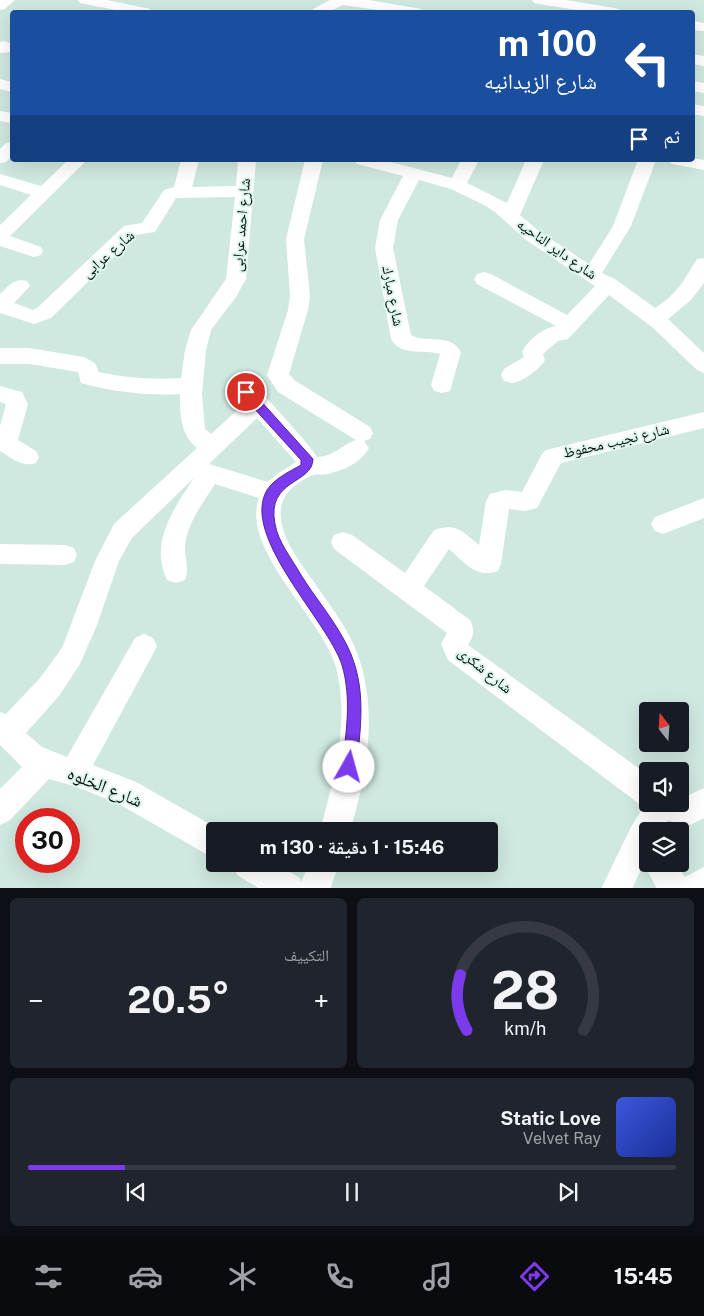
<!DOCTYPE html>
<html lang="ar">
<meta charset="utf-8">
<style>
:root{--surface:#171b24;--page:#20242c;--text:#f1f3f6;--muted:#9ea1a6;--line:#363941;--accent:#7c3aed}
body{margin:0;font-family:"Public Sans","Noto Naskh Arabic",sans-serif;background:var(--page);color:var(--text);direction:rtl;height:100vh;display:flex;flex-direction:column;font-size:19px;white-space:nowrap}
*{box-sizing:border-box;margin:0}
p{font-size:16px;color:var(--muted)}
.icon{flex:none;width:28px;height:28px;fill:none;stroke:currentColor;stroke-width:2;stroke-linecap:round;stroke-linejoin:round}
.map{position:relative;height:888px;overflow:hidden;direction:ltr}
.panel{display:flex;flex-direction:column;gap:10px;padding:10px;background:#0d0f14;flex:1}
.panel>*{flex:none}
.guide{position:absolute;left:10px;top:10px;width:685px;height:152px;border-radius:5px;box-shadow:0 5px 20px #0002;direction:rtl;background:#1a4fa0;color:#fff;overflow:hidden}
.needle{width:32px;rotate:343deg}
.buttons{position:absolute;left:639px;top:702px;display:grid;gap:10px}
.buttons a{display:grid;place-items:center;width:50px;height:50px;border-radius:5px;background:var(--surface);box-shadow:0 5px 20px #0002;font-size:25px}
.speed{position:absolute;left:15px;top:808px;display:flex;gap:10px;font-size:25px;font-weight:700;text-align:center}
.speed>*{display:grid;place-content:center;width:65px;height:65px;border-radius:50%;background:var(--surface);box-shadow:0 5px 20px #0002;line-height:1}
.speed .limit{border:8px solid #d22;background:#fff;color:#111}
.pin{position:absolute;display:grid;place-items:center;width:42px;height:42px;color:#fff;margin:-21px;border:2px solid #fff;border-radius:50%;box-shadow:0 1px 5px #0007}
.me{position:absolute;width:55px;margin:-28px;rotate:7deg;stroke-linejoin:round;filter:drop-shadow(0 0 4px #0008)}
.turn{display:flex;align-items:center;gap:18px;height:105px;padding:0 15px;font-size:22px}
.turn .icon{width:65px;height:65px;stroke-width:2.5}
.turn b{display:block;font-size:35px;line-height:42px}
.then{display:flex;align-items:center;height:48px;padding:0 15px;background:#0003;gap:10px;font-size:19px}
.big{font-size:38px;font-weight:700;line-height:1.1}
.panel .tile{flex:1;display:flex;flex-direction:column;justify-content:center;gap:8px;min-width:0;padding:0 18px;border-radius:8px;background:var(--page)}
.panel .dial{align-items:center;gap:0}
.dial svg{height:130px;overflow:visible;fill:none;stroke:var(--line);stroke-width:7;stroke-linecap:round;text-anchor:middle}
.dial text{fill:var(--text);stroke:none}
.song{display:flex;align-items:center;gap:15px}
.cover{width:60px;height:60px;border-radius:8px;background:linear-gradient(135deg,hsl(230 70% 55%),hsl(230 70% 35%))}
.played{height:5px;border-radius:2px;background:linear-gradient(90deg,var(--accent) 15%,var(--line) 15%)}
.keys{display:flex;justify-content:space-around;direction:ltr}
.heat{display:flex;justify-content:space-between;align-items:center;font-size:28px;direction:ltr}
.panel .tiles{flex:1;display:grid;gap:10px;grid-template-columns:1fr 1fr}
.tile:last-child{grid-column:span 2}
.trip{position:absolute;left:206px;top:822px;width:292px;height:50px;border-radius:5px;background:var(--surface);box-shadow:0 5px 20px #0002;font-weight:700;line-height:50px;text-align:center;direction:rtl}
.tab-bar{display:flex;height:80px;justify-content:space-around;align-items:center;background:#090b0e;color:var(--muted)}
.tab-bar .icon{width:35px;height:35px}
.tab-bar .active{color:var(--accent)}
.tab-bar b{font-size:22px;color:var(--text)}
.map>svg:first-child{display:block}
</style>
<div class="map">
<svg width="704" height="889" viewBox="0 0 704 889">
<rect width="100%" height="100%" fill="#cfe8e0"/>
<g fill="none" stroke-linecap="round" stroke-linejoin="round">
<g fill="#fff" fill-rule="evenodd">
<polygon points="0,0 15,0 5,9 0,10"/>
<polygon points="78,0 107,0 150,9 152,12 126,12 80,3"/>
<polygon points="330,0 369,0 416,8 421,9 423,12 392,12 343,5 328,12 311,12 313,9"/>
<polygon points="532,0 566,0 614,8 619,9 621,12 590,12 539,4 534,3"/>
<polygon points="692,21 704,23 704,31 692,30"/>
<polygon points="4,41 12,44 12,52 0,53 0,42"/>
<polygon points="692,54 704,56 704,66 692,64"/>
<polygon points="0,79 12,82 12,92 0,89"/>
<polygon points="692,81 704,83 704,93 692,91"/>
<polygon points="692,104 704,106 704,116 692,114"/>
<polygon points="0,111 12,113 12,123 0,121"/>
<polygon points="12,142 12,156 6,162 0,163 0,149 6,143"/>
<polygon points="692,158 704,160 704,170 672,164 669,160 692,160"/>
<polygon points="68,160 82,160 84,163 10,236 41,247 43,251 41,255 34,257 0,246 0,225 31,195 0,185 0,174 41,186"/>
<path d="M181,160H199L192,187L236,186L238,160H256L246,279L236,297L211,330L206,350L202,394L205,429L211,434L244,404L235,392L238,386C244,385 248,383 254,386C261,391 313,448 317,457C336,456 341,445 356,440L278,392L267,375L288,310L290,296L286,239L305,160H323L304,239L310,296L308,310L289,374L294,380L370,427L373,433L370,439L364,441L369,448C361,463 344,470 328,474C323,475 317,474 313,475C307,477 301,481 296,485C274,500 279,525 290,546C308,577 332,604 349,635C381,695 369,769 350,831H320C334,778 350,722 336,667C323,619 240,549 259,498L215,484C203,503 188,522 185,545C184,557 190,568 185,580L176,583L167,580C149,543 174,508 194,478L132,538L119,561L97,625L80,664L59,696L26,733L42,747L67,757L135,638L144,634L153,638L157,646L153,654L93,765L136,782L222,831H215V859L117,803L74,786L49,779L10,820L0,825V789L22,767L0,745V712L6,714L40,678L62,648L95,561L114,524L197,448C180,434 180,414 180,394C146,396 114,392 81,383L78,372L29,364H0V348H29L84,357L95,363L99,372C126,378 154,380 181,378L185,350L191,330L226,279L235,197L176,198L155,232L136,235L51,318L34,324L0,313V294C9,286 14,278 27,281L30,286L14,303L33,310L37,308L124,226L142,223L164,190L174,187ZM257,418L296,462L277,474L268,482L209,464Z"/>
<path d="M354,160H383L452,178L461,160H479L467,183L507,203L526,160H544L520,215L540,232L589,264L613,226L638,160H656L631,226L602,273L615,279L655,308C678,293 683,282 697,259L704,258V283L691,300L668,319L704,353V373L697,370L652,327L609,295L568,339L558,341L543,354L545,360C541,368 523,382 512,383C511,383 505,381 504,381L501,375L504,369L524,357L522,352C528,340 543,328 556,326L477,284L474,279L477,274L484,272L491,274L567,315L595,286L526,240L495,212L484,205L451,189L419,180L398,220L393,248L411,335C427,344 450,332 461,352L450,391L442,393L434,391L431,385L440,354C424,349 401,357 391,339L375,248L380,220L403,176L357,164Z"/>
<path d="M0,386L22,392L28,404L18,440L36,451L39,457L36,463C22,468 12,458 0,451V426L6,404L0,402Z"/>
<path d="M704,412V428L561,463L537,508L525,511L509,509L501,564L498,571C476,579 464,562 449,549L424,586L470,620C475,630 474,636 468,645L648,775V804H680V795L685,797L704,788V818L686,827L668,820L661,831H648V864H676L685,877L704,867V889H657L644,864L645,861L632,889H601L631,827L644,806L638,803L448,660L441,644L447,633L334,549L331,542L334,535L343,532L352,535L405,573L434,530C457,522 463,532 479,545L486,501L490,494L505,490L522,492L542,454L546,450Z"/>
<polygon points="704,498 704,518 663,534 655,531 651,524 655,517"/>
<polygon points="0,544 65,545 74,548 77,555 74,562 65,565 0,564"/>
<polygon points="233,864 276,864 300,878 301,882 309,864 339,864 330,889 260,889 237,875"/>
</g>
</g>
<path fill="#7c3aed" stroke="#51269a" d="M246,388L250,389L313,459C313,484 266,479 275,524C278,542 292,559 301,575C314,596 331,616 343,638C367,679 362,722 356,767L354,772L349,774L344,772L342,767C346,733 352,699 342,665C328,621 240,536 267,490C275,478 289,472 301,465V460L242,395L241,392L242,389Z"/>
<g text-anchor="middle" stroke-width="4" stroke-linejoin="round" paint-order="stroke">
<g font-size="15" fill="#08110e" stroke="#dcf5ee">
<text transform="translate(241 225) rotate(-85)" y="5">شارع احمد عرابى</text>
<text transform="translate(557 249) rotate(35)" y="5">شارع داير الناحيه</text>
<text transform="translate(108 254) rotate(-41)" y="5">شارع عرابى</text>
<text transform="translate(393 296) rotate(79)" y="5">شارع مبارك</text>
<text transform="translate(616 441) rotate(-13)" y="5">شارع نجيب محفوظ</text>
<text transform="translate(485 670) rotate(39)" y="5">شارع شكرى</text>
</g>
<g font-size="18" fill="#08110e" stroke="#dcf5ee">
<text transform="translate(105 787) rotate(22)" y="6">شارع الخلوه</text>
</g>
</g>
</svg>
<div class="buttons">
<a><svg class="needle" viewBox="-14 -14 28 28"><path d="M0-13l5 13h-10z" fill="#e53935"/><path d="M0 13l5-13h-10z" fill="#9ea1a6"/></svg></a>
<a><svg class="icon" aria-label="sound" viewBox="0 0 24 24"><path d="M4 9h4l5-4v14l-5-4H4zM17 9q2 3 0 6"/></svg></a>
<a><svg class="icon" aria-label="layers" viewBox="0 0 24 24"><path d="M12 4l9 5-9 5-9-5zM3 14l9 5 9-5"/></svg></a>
</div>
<div class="speed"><div class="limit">30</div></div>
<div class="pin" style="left:246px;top:392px;background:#d93025"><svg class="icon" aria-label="arrive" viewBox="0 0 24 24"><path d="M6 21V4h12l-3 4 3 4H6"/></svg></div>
<svg class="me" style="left:349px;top:767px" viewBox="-20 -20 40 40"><circle r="19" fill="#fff"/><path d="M0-13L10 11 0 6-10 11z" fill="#7c3aed"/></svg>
<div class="trip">15:46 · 1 دقيقة · 130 m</div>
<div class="guide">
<div class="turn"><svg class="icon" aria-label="left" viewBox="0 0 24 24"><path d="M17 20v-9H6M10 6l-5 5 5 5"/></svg><div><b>100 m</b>شارع الزيدانيه</div></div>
<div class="then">ثم<svg class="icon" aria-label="arrive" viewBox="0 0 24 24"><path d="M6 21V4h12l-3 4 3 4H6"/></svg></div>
</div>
</div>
<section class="panel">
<div class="tiles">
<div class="tile dial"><svg viewBox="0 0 100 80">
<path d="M14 69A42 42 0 1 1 86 69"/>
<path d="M14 69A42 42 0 0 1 10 35" stroke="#7c3aed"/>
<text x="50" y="56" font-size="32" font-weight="700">28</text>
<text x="50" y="72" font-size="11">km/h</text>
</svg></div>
<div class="tile"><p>التكييف</p>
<div class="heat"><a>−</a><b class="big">20.5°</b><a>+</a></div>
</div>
<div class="tile">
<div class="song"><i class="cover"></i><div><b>Static Love</b><p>Velvet Ray</p></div></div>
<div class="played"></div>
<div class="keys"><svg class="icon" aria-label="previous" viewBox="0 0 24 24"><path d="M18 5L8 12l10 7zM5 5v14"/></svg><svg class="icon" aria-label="pause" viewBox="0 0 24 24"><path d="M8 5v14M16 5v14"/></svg><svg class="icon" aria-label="next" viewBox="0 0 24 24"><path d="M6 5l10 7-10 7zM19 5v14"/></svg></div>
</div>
</div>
</section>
<nav class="tab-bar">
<b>15:45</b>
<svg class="icon active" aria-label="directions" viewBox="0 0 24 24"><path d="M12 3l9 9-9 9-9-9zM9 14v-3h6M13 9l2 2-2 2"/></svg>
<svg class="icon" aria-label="music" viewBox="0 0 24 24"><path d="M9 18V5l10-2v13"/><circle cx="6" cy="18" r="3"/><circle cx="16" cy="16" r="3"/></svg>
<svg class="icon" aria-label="phone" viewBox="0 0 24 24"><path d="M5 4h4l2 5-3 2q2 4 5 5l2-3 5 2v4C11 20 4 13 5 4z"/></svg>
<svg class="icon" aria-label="climate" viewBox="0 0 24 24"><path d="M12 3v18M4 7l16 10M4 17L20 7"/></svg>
<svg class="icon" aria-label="car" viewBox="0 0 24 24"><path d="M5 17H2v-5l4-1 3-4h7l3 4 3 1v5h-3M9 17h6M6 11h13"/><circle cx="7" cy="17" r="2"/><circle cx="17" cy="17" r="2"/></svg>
<svg class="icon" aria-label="filters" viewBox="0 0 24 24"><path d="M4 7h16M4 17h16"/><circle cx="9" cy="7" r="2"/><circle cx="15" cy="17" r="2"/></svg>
</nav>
